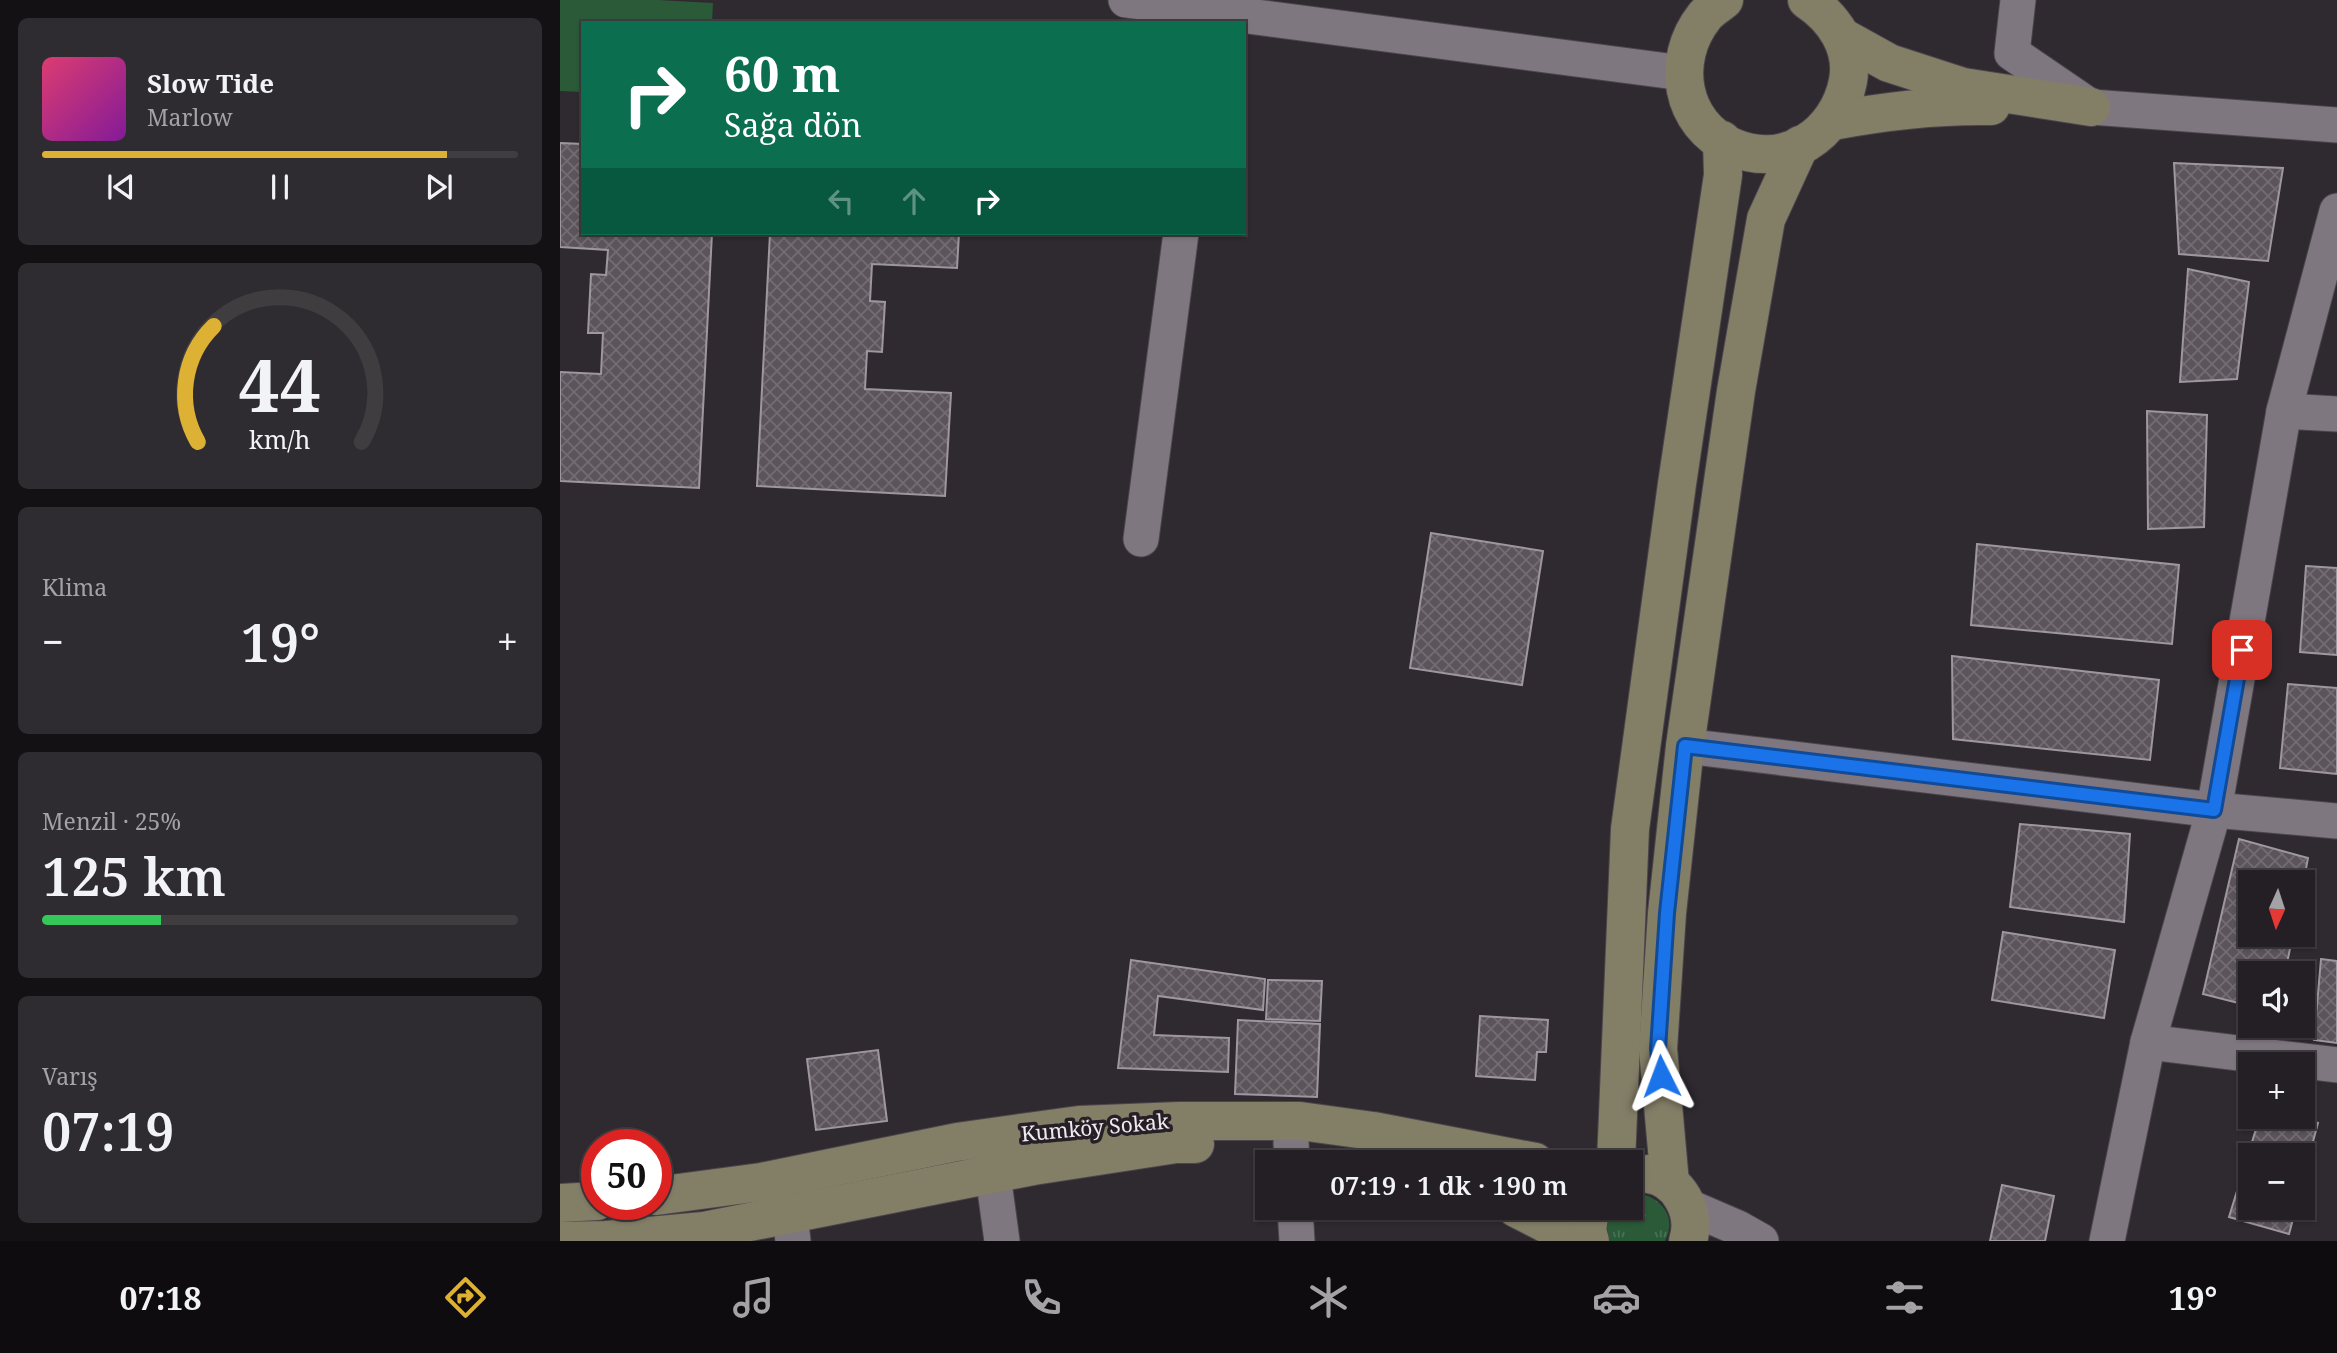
<!DOCTYPE html>
<html lang="tr">
<meta charset="utf-8">
<style>
:root{--surface:#231f24;--page:#2f2c31;--text:#f1f3f6;--muted:#a3a2a6;--line:#403d41;--accent:#ddb133}
body{margin:0;font-family:"Noto Serif",serif;background:var(--page);color:var(--text);height:100vh;display:flex;flex-direction:column;font-size:26px;white-space:nowrap}
*{box-sizing:border-box;margin:0}
p{font-size:23px;color:var(--muted)}
.icon{flex:none;width:38px;height:38px;fill:none;stroke:currentColor;stroke-width:2;stroke-linecap:round;stroke-linejoin:round}
.map{position:relative;flex:1;overflow:hidden}
.sheet{display:flex;flex-direction:column;gap:18px;padding:18px;background:#131114;width:560px}
.sheet>*{flex:none}
.guide{position:absolute;left:21px;top:21px;width:665px;height:214px;border-radius:0px;box-shadow:0 2px 5px #0004,0 0 0 2px var(--line);background:#0b6e4f;color:#fff;overflow:hidden}
.needle{width:46px;rotate:183deg}
.buttons{position:absolute;left:1678px;top:870px;display:grid;gap:14px}
.buttons a{display:grid;place-items:center;width:77px;height:77px;border-radius:0px;background:var(--surface);box-shadow:0 2px 5px #0004,0 0 0 2px var(--line);font-size:35px}
.speed{position:absolute;left:21px;top:1129px;display:flex;gap:14px;font-size:35px;font-weight:700;text-align:center}
.speed>*{display:grid;place-content:center;width:91px;height:91px;border-radius:50%;background:var(--surface);box-shadow:0 2px 5px #0004,0 0 0 2px var(--line);line-height:1}
.speed .limit{border:10px solid #d22;background:#fff;color:#111}
.pin{position:absolute;display:grid;place-items:center;width:60px;height:60px;color:#fff;margin:-30px;border-radius:14px;box-shadow:0 4px 10px #0006}
.me{position:absolute;width:77px;margin:-38px;rotate:357deg;stroke-linejoin:round;filter:drop-shadow(0 0 5px #0008)}
.turn{display:flex;align-items:center;gap:24px;height:147px;padding:0 28px;font-size:32px}
.turn .icon{width:91px;height:91px;stroke-width:2.5}
.turn b{display:block;font-size:49px;line-height:60px}
.lanes{display:flex;align-items:center;height:66px;padding:0 28px;background:#0003;justify-content:center;gap:35px;direction:ltr}
.lanes .off{opacity:.35}
.big{font-size:52px;font-weight:600;line-height:1.1}
.sheet .tile{flex:1;display:flex;flex-direction:column;justify-content:center;gap:10px;min-width:0;padding:0 24px;border-radius:10px;background:var(--page)}
.sheet .dial{align-items:center;gap:0}
.dial svg{height:182px;overflow:visible;fill:none;stroke:var(--line);stroke-width:7;stroke-linecap:round;text-anchor:middle}
.dial text{fill:var(--text);stroke:none}
.song{display:flex;align-items:center;gap:21px}
.cover{width:84px;height:84px;border-radius:10px;background:linear-gradient(135deg,hsl(340 70% 55%),hsl(290 70% 35%))}
.played{height:7px;border-radius:4px;background:linear-gradient(90deg,var(--accent) 85%,var(--line) 85%)}
.keys{display:flex;justify-content:space-around;direction:ltr}
.heat{display:flex;justify-content:space-between;align-items:center;font-size:38px;direction:ltr}
.charge{height:10px;border-radius:5px;background:linear-gradient(90deg,#34c759 25%,var(--line) 0)}
.trip{position:absolute;left:695px;top:1150px;width:388px;height:70px;border-radius:0px;background:var(--surface);box-shadow:0 2px 5px #0004,0 0 0 2px var(--line);font-weight:600;line-height:70px;text-align:center}
.dock{display:flex;height:112px;justify-content:space-around;align-items:center;background:#0e0c0e;color:var(--muted)}
.dock .icon{width:49px;height:49px}
.dock .current{color:var(--accent)}
.dock b{font-size:32px;color:var(--text)}
main{display:flex;flex:1;min-height:0}
.map>svg:first-child{display:block}
</style>
<main>
<section class="sheet">
<div class="tile">
<div class="song"><i class="cover"></i><div><b>Slow Tide</b><p>Marlow</p></div></div>
<div class="played"></div>
<div class="keys"><svg class="icon" aria-label="previous" viewBox="0 0 24 24"><path d="M18 5L8 12l10 7zM5 5v14"/></svg><svg class="icon" aria-label="pause" viewBox="0 0 24 24"><path d="M8 5v14M16 5v14"/></svg><svg class="icon" aria-label="next" viewBox="0 0 24 24"><path d="M6 5l10 7-10 7zM19 5v14"/></svg></div>
</div>
<div class="tile dial"><svg viewBox="0 0 100 80">
<path d="M14 69A42 42 0 1 1 86 69"/>
<path d="M14 69A42 42 0 0 1 21 18" stroke="#ddb133"/>
<text x="50" y="56" font-size="32" font-weight="700">44</text>
<text x="50" y="72" font-size="11">km/h</text>
</svg></div>
<div class="tile"><p>Klima</p>
<div class="heat"><a>−</a><b class="big">19°</b><a>+</a></div>
</div>
<div class="tile"><p>Menzil · 25%</p><b class="big">125 km</b><div class="charge"></div></div>
<div class="tile"><p>Varış</p><b class="big">07:19</b></div>
</section>
<div class="map">
<svg width="1777" height="1241" viewBox="0 0 1777 1241">
<defs>
<pattern id="grass-tufts" width="24" height="20" patternUnits="userSpaceOnUse" patternTransform="scale(1.75)"><rect width="24" height="20" fill="#2a5a38"/><path d="M3 7l-1-3M5 7V3M7 7l1-3M15 17l-1-3M17 17v-4M19 17l1-3" fill="none" stroke="#497255"/></pattern>
<pattern id="building-cross-hatch" width="8" height="8" patternUnits="userSpaceOnUse" patternTransform="scale(1.75)"><rect width="8" height="8" fill="#5b545b"/><path d="M0 0l8 8M0 8l8-8" fill="none" stroke="#736d73"/></pattern>
</defs>
<rect width="100%" height="100%" fill="#2f2930"/>
<path fill="url(#grass-tufts)" d="M1077,1193C1101,1197 1118,1217 1105,1241H1050L1045,1228L1050,1208H1071V1194Z"/>
<polygon fill="#2a5a38" points="0,0 98,0 153,3 152,23 23,23 23,92 0,91"/>
<g fill="url(#building-cross-hatch)" stroke="#9f979f" stroke-width="2">
<polygon points="0,143 23,144 23,233 152,233 139,488 0,481 0,372 41,374 43,333 28,333 31,274 46,275 48,250 0,247"/>
<polygon points="1614,163 1723,168 1708,261 1619,254"/>
<polygon points="210,233 399,233 397,268 312,264 310,301 325,302 322,352 307,351 305,389 391,393 385,496 197,486"/>
<polygon points="1628,269 1689,282 1677,379 1620,382"/>
<polygon points="1587,411 1647,415 1644,527 1588,529"/>
<polygon points="871,533 983,551 962,685 850,668"/>
<polygon points="1417,544 1619,565 1612,644 1411,625"/>
<polygon points="1746,566 1777,568 1777,655 1740,652"/>
<polygon points="1392,656 1599,680 1590,760 1393,739"/>
<polygon points="1728,684 1777,688 1777,774 1720,768"/>
<polygon points="1460,824 1570,834 1564,922 1450,907"/>
<polygon points="1679,839 1748,858 1743,885 1743,882 1690,882 1690,934 1733,934 1725,973 1690,973 1690,1006 1643,994"/>
<polygon points="1443,932 1555,950 1544,1018 1432,1000"/>
<polygon points="1761,959 1777,961 1777,1043 1754,1040"/>
<polygon points="571,960 705,979 703,1010 598,996 594,1035 669,1038 668,1072 558,1068"/>
<polygon points="708,980 762,981 760,1021 706,1019"/>
<polygon points="920,1016 988,1020 986,1052 977,1052 975,1080 916,1076"/>
<polygon points="678,1020 760,1024 757,1097 675,1094"/>
<polygon points="318,1050 327,1121 256,1130 247,1059"/>
<polygon points="1700,1116 1738,1116 1758,1123 1743,1179 1743,1155 1690,1155 1690,1208 1736,1208 1729,1234 1669,1217"/>
<polygon points="1442,1185 1494,1196 1485,1241 1430,1241"/>
</g>
<g fill="none" stroke-linecap="round" stroke-linejoin="round">
<defs>
<g id="minor">
<polyline points="566,0 1123,73"/>
<polyline points="1458,0 1452,53 1531,107 1777,125"/>
<polyline points="1724,411 1777,414"/>
<polyline points="581,539 621,233"/>
<polyline points="1125,746 1654,810 1777,821"/>
<polyline points="1588,1042 1777,1065"/>
<polyline points="731,1142 732,1162"/>
<polyline points="433,1175 442,1241"/>
<polyline points="1127,1206 1178,1228 1201,1241"/>
<polyline points="735,1208 737,1241"/>
<polyline points="230,1215 233,1241"/>
<polyline points="1547,1241 1588,1042 1654,810 1724,411 1777,211"/>
</g>
<g id="secondary">
<path d="M1164,0C1158,5 1149,10 1144,17C1110,60 1120,124 1172,147C1226,170 1278,134 1288,81C1294,47 1274,18 1247,0"/>
<polyline points="1282,37 1329,63 1403,87 1531,107"/>
<path d="M1272,121C1325,111 1377,105 1431,106"/>
<polyline points="1056,1162 1070,829 1117,484 1163,175 1162,140"/>
<path d="M1088,1174C1119,1178 1137,1213 1128,1241"/>
<polyline points="1110,1183 1098,1049 1107,913 1125,746 1176,391 1206,219 1240,145"/>
<polyline points="96,1196 201,1182 397,1142 519,1125 619,1121 740,1121 813,1131 975,1162"/>
<polyline points="0,1203 37,1201"/>
<polyline points="956,1208 1020,1241"/>
<polyline points="0,1241 46,1240 144,1231 473,1166 616,1144 635,1144"/>
<polyline points="1030,1241 1027,1231 1030,1208"/>
</g>
</defs>
<use href="#minor" stroke="#4b454c" stroke-width="37"/>
<use href="#secondary" stroke="#4b454c" stroke-width="40"/>
<use href="#minor" stroke="#7f777f" stroke-width="35"/>
<use href="#secondary" stroke="#837e66" stroke-width="38"/>
</g>
<g fill="none" stroke-linecap="round" stroke-linejoin="round">
<defs>
<polyline id="route" points="1101,1076 1098,1049 1107,913 1125,746 1654,810 1682,650"/>
</defs>
<use href="#route" stroke="#114b97" stroke-width="18"/>
<use href="#route" stroke="#1a73e8" stroke-width="12"/>
</g>
<g text-anchor="middle" stroke-width="7" stroke-linejoin="round" paint-order="stroke">
<g font-size="21" fill="#efeaef" stroke="#261f26">
<text transform="translate(535 1128) rotate(-5)" y="7">Kumköy Sokak</text>
</g>
</g>
</svg>
<div class="buttons">
<a><svg class="needle" viewBox="-14 -14 28 28"><path d="M0-13l5 13h-10z" fill="#e53935"/><path d="M0 13l5-13h-10z" fill="#a3a2a6"/></svg></a>
<a><svg class="icon" aria-label="sound" viewBox="0 0 24 24"><path d="M4 9h4l5-4v14l-5-4H4zM17 9q2 3 0 6"/></svg></a>
<a>+</a>
<a>−</a>
</div>
<div class="speed"><div class="limit">50</div></div>
<div class="pin" style="left:1682px;top:650px;background:#d93025"><svg class="icon" aria-label="arrive" viewBox="0 0 24 24"><path d="M6 21V4h12l-3 4 3 4H6"/></svg></div>
<svg class="me" style="left:1101px;top:1076px" viewBox="-20 -20 40 40"><path d="M0-17L14 15 0 8-14 15z" fill="#1a73e8" stroke="#fff" stroke-width="4"/></svg>
<div class="trip">07:19 · 1 dk · 190 m</div>
<div class="guide">
<div class="turn"><svg class="icon" aria-label="right" viewBox="0 0 24 24"><path d="M7 20v-9h11M14 6l5 5-5 5"/></svg><div><b>60 m</b>Sağa dön</div></div>
<div class="lanes"><svg class="icon off" aria-label="left" viewBox="0 0 24 24"><path d="M17 20v-9H6M10 6l-5 5 5 5"/></svg><svg class="icon off" aria-label="ahead" viewBox="0 0 24 24"><path d="M12 20V5M6 11l6-6 6 6"/></svg><svg class="icon" aria-label="right" viewBox="0 0 24 24"><path d="M7 20v-9h11M14 6l5 5-5 5"/></svg></div>
</div>
</div>
</main>
<nav class="dock">
<b>07:18</b>
<svg class="icon current" aria-label="directions" viewBox="0 0 24 24"><path d="M12 3l9 9-9 9-9-9zM9 14v-3h6M13 9l2 2-2 2"/></svg>
<svg class="icon" aria-label="music" viewBox="0 0 24 24"><path d="M9 18V5l10-2v13"/><circle cx="6" cy="18" r="3"/><circle cx="16" cy="16" r="3"/></svg>
<svg class="icon" aria-label="phone" viewBox="0 0 24 24"><path d="M5 4h4l2 5-3 2q2 4 5 5l2-3 5 2v4C11 20 4 13 5 4z"/></svg>
<svg class="icon" aria-label="climate" viewBox="0 0 24 24"><path d="M12 3v18M4 7l16 10M4 17L20 7"/></svg>
<svg class="icon" aria-label="car" viewBox="0 0 24 24"><path d="M5 17H2v-5l4-1 3-4h7l3 4 3 1v5h-3M9 17h6M6 11h13"/><circle cx="7" cy="17" r="2"/><circle cx="17" cy="17" r="2"/></svg>
<svg class="icon" aria-label="filters" viewBox="0 0 24 24"><path d="M4 7h16M4 17h16"/><circle cx="9" cy="7" r="2"/><circle cx="15" cy="17" r="2"/></svg>
<b>19°</b>
</nav>
